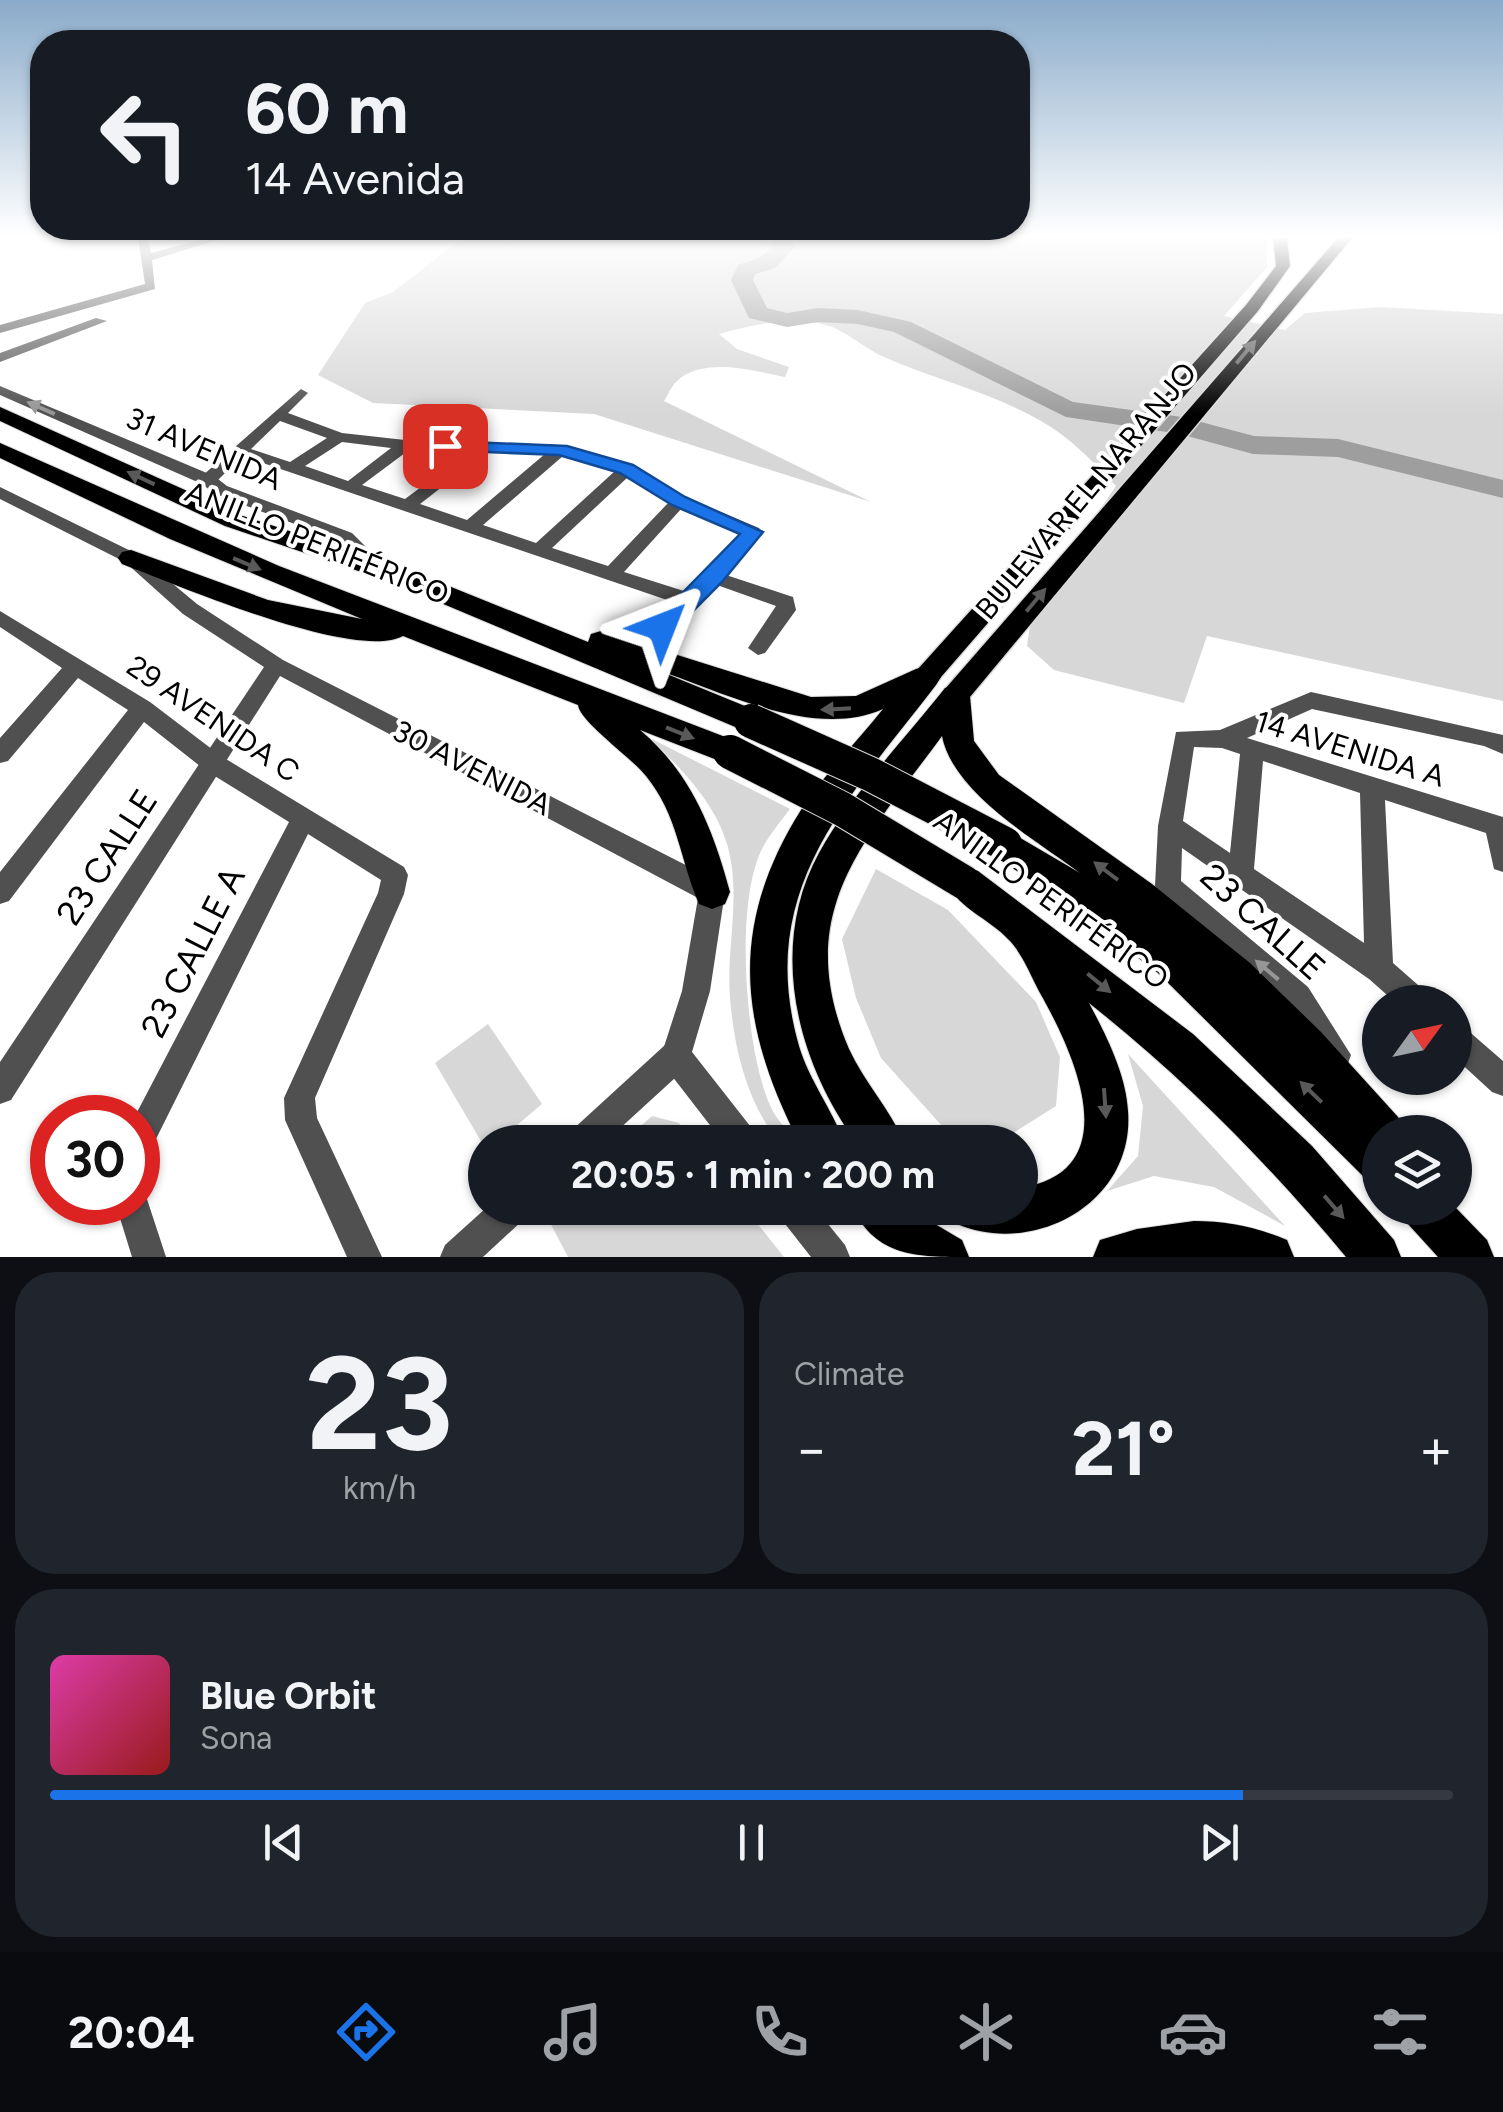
<!DOCTYPE html>
<meta charset="utf-8">
<style>
:root{--surface:#171b24;--page:#20242c;--text:#f1f3f6;--muted:#9ea1a6;--line:#363941;--accent:#1a73e8}
body{margin:0;font-family:Figtree,sans-serif;background:var(--page);color:var(--text);height:100vh;display:flex;flex-direction:column;font-size:38px;white-space:nowrap}
*{box-sizing:border-box;margin:0}
p{font-size:32px;color:var(--muted)}
.icon{flex:none;width:55px;height:55px;fill:none;stroke:currentColor;stroke-width:2;stroke-linecap:round;stroke-linejoin:round}
.map{position:relative;height:1257px;overflow:hidden}
.drawer{display:flex;flex-direction:column;gap:15px;padding:15px;background:#0d0f14;flex:1}
.drawer>*{flex:none}
.guide{position:absolute;left:30px;top:30px;width:1000px;height:210px;border-radius:40px;box-shadow:0 2px 8px #0004;background:#171b24;color:var(--text);overflow:hidden}
.needle{width:65px;rotate:57deg}
.buttons{position:absolute;left:1362px;top:985px;display:grid;gap:20px}
.buttons a{display:grid;place-items:center;width:110px;height:110px;border-radius:50%;background:var(--surface);box-shadow:0 2px 8px #0004;font-size:50px}
.speed{position:absolute;left:30px;top:1095px;display:flex;gap:20px;font-size:50px;font-weight:700;text-align:center}
.speed>*{display:grid;place-content:center;width:130px;height:130px;border-radius:50%;background:var(--surface);box-shadow:0 2px 8px #0004;line-height:1}
.speed .limit{border:15px solid #d22;background:#fff;color:#111}
.pin{position:absolute;display:grid;place-items:center;width:85px;height:85px;color:#fff;margin:-42px;border-radius:20px;box-shadow:0 5px 15px #0006}
.me{position:absolute;width:110px;margin:-55px;rotate:45deg;stroke-linejoin:round;filter:drop-shadow(0 0 8px #0008)}
.turn{display:flex;align-items:center;gap:35px;height:210px;padding:0 50px;font-size:45px}
.turn .icon{width:130px;height:130px;stroke-width:2.5}
.turn b{display:block;font-size:70px;line-height:85px}
.big{font-size:75px;font-weight:700;line-height:1.1}
.drawer .widget{flex:1;display:flex;flex-direction:column;justify-content:center;gap:15px;min-width:0;padding:0 35px;border-radius:40px;background:var(--page)}
.drawer .dial{align-items:center;gap:0}
.dial b{font-size:130px;line-height:1}
.song{display:flex;align-items:center;gap:30px}
.cover{width:120px;height:120px;border-radius:15px;background:linear-gradient(135deg,hsl(320 70% 55%),hsl(0 70% 35%))}
.played{height:10px;border-radius:5px;background:linear-gradient(90deg,var(--accent) 85%,var(--line) 85%)}
.keys{display:flex;justify-content:space-around;direction:ltr}
.heat{display:flex;justify-content:space-between;align-items:center;font-size:55px;direction:ltr}
.drawer .tiles{flex:1;display:grid;gap:15px;grid-template-columns:1fr 1fr}
.widget:last-child{grid-column:span 2}
.trip{position:absolute;left:468px;top:1125px;width:570px;height:100px;border-radius:50px;background:var(--surface);box-shadow:0 2px 8px #0004;font-weight:700;line-height:100px;text-align:center}
.menu{display:flex;height:160px;justify-content:space-around;align-items:center;background:#090b0e;color:var(--muted)}
.menu .icon{width:70px;height:70px}
.menu .on{color:var(--accent)}
.menu b{font-size:45px;color:var(--text)}
.map>svg:first-child{display:block}
</style>
<div class="map">
<svg width="1503" height="1257" viewBox="0 0 1503 1257">
<rect width="100%" height="100%" fill="#fff"/>
<g fill="#d7d7d7">
<path d="M463,238H1267V267L1224,316L1285,330L1305,313L1380,307L1503,314V701L1207,636L1184,703L1054,670L1027,646L1032,611L1116,486C1093,462 1070,437 1041,421C991,392 936,380 884,357C861,347 844,327 817,323C784,318 750,325 719,334L737,349L789,367L785,377C754,371 704,356 677,381C672,385 668,395 664,401L871,502L594,414L373,403L318,375L365,303L393,292Z"/>
<path d="M650,738L790,809C781,821 770,834 763,847C734,900 745,1050 770,1105C775,1118 788,1131 797,1142H779C747,1103 734,1048 730,998C726,946 742,895 727,844C715,802 680,768 650,738Z"/>
<polygon points="876,869 948,910 1036,1002 1060,1057 1056,1106 999,1142 942,1126 881,1058 856,998 842,939"/>
<polygon points="488,1024 542,1104 497,1142 485,1142 485,1148 435,1063"/>
<polygon points="1128,1054 1285,1226 1214,1187 1154,1176 1107,1191 1138,1156 1143,1106"/>
<polygon points="652,1116 679,1123 694,1142 623,1142"/>
<polygon points="553,1208 745,1208 784,1257 568,1257 546,1215"/>
</g>
<g fill="none" stroke-linecap="round" stroke-linejoin="round">
<polygon fill="#9e9e9e" fill-rule="evenodd" points="770,238 790,238 794,248 775,268 755,274 753,280 767,308 787,313 818,308 858,310 911,322 1073,402 1182,417 1254,436 1338,439 1503,480 1503,498 1338,457 1253,454 1180,434 1066,417 894,332 858,324 818,322 787,327 749,318 731,280 738,265 759,258 773,247"/>
<defs>
<g id="primary">
<polygon points="1273,238 1287,238 1290,266 1258,311 935,684 917,684 913,677 917,670 1246,305 1276,266"/>
<polygon points="1338,238 1352,238 965,703 955,706 945,703 942,696 945,689"/>
</g>
<g id="trunk">
<path d="M0,407L243,516L409,570L588,642L591,634L601,631L811,697L856,696L916,669L926,666L936,669L941,677L936,685C849,799 754,889 799,1046C809,1080 832,1109 844,1142H799C739,1025 728,926 801,810C824,774 857,742 883,709C814,740 721,691 652,668L762,713L766,721L762,729L751,733L740,729L391,582L225,526L0,421Z"/>
<path d="M0,443L279,566L741,743L746,752L741,761L730,765L640,730C691,773 713,829 730,892L725,904L712,909L699,904C680,860 678,815 646,776C632,758 580,722 578,705L403,636C355,662 175,584 122,564L118,558L122,552L131,550L268,600L362,619L170,539L0,458Z"/>
<path d="M955,685L965,688L970,696L974,741L999,775L1152,884L1250,963L1321,1032L1398,1117L1405,1132H1380V1183L1364,1177L1158,973L1080,913L993,855L988,844L993,833L1005,829L1080,873C1036,840 953,793 942,736C866,840 790,911 849,1049C864,1082 890,1109 904,1142H856C796,1060 768,946 819,853C850,796 904,740 945,688Z"/>
<path d="M965,867L978,871L1193,1034L1312,1146L1394,1240L1401,1257H1346C1268,1163 1185,1079 1089,1003C1106,1035 1126,1074 1128,1111C1135,1202 1035,1257 957,1224L950,1208H1020V1188C1129,1171 1074,1053 1040,993C1031,976 1022,953 1009,940C990,919 959,909 947,883L952,871Z"/>
<polygon points="1455,1207 1487,1240 1494,1257 1438,1257 1408,1224 1401,1208"/>
<path d="M853,1208H908L962,1240L969,1257C917,1257 876,1257 853,1208Z"/>
<path d="M1194,1221C1227,1221 1256,1227 1287,1240L1294,1257H1093L1100,1240L1137,1229Z"/>
</g>
</defs>
<use href="#primary" stroke="#dbdbdb" stroke-width="3"/>
<use href="#trunk" stroke="#dbdbdb" stroke-width="2"/>
<g fill="#505050" fill-rule="evenodd">
<polygon points="138,238 148,238 151,253 208,238 224,238 152,260 155,289 0,333 0,325 145,284"/>
<polygon points="96,318 107,321 0,362 0,353"/>
<path d="M301,389L308,393L288,413L342,433L405,440L560,445L633,466L685,497L759,528L762,532L759,536L726,575L793,597L796,610L765,653L758,655L748,648L776,606L717,585L670,632L663,634L653,627L676,603L242,456L214,484H202V476ZM280,421L327,438L290,462L251,449ZM342,442L391,448L348,481L305,466ZM409,450L468,452L405,499L362,485ZM487,452L545,454L467,520L420,504ZM563,456L615,471L536,543L483,525ZM628,477L669,502L608,566L552,548ZM682,508L742,534L687,592L624,572Z"/>
<polygon points="0,611 150,702 221,756 404,867 408,875 404,894 315,1098 317,1118 382,1257 347,1257 285,1120 284,1098 378,893 381,880 308,834 149,1153 138,1158 138,1118 134,1118 289,822 205,770 144,722 9,901 0,904 0,872 128,710 78,678 8,761 0,763 0,738 62,668 0,627"/>
<path d="M1311,692L1503,735V754L1484,746L1312,709L1247,738L1503,817V872L1494,869L1486,833L1385,800L1393,963L1426,992L1430,1002H1395L1369,979L1182,848L1181,881L1308,987L1351,1055L1347,1066L1336,1070L1325,1066L1288,1007L1159,894L1155,886L1158,826L1176,732L1220,730ZM1194,747L1222,748L1240,754L1230,853L1183,821ZM1263,761L1360,793L1364,943L1254,869Z"/>
<polygon points="1455,1023 1465,1028 1503,1061 1503,1096 1492,1092 1455,1058"/>
<polygon points="676,1041 687,1045 691,1056 687,1067 605,1142 566,1142 571,1131 665,1045"/>
<polygon points="138,1188 144,1190 166,1257 132,1257 115,1202 138,1202"/>
<polygon points="486,1208 528,1208 523,1220 483,1257 440,1257 445,1245"/>
</g>
<g fill="#505050" fill-rule="evenodd">
<polygon points="0,386 214,476 227,486 352,533 388,569 386,573 372,573 340,541 215,494 202,484 0,395"/>
<polygon points="0,487 137,554 197,604 283,660 721,883 725,892 710,991 692,1052 754,1131 759,1142 723,1142 665,1067 661,1056 682,991 698,898 280,676 11,1100 0,1104 0,1062 264,667 183,614 125,562 0,499"/>
<polygon points="777,1208 815,1208 845,1245 850,1257 811,1257 782,1220"/>
</g>
<use href="#primary" fill="#000" fill-rule="evenodd"/>
<use href="#trunk" fill="#000" fill-rule="evenodd"/>
<defs>
<g id="trunk-bridge">
<polyline points="751,721 870,774 1005,844"/>
<polyline points="730,752 842,809 965,883"/>
</g>
</defs>
<use href="#trunk-bridge" stroke="#dbdbdb" stroke-width="36" stroke-linecap="butt"/>
<use href="#trunk-bridge" stroke="#000" stroke-width="34"/>
</g>
<defs><path id="oneway-solid" d="M-6-.8H1V-3.2L6.5 0L1 3.2V.8H-6Z" transform="scale(2.5)"/></defs>
<g fill="#595959">
<use href="#oneway-solid" transform="translate(1246 352) rotate(-50)"/>
<use href="#oneway-solid" transform="translate(141 478) rotate(-155)"/>
<use href="#oneway-solid" transform="translate(247 564) rotate(23)"/>
<use href="#oneway-solid" transform="translate(1036 600) rotate(-50)"/>
<use href="#oneway-solid" transform="translate(836 709) rotate(177)"/>
<use href="#oneway-solid" transform="translate(680 733) rotate(22)"/>
<use href="#oneway-solid" transform="translate(1106 871) rotate(-143)"/>
<use href="#oneway-solid" transform="translate(1099 983) rotate(39)"/>
<use href="#oneway-solid" transform="translate(1311 1092) rotate(-136)"/>
<use href="#oneway-solid" transform="translate(1105 1103) rotate(86)"/>
<use href="#oneway-solid" transform="translate(1334 1207) rotate(49)"/>
</g>
<g fill="#969696">
<use href="#oneway-solid" transform="translate(41 408) rotate(-156)"/>
<use href="#oneway-solid" transform="translate(1267 970) rotate(-140)"/>
</g>
<linearGradient id="sky" x2="0" y2="1"><stop stop-color="#8aabca"/><stop offset="0.57" stop-color="#fff"/><stop offset="1" stop-color="#fff" stop-opacity="0"/></linearGradient>
<rect width="1503" height="414" fill="url(#sky)"/>
<polygon fill="#1a73e8" stroke="#114b97" stroke-width="2.5" points="445,441 567,446 633,465 685,497 763,532 722,582 671,633 662,635 651,627 654,622 740,534 672,505 620,473 559,455 439,450 436,446"/>
<g text-anchor="middle" stroke-width="8" stroke-linejoin="round" paint-order="stroke">
<g font-size="30" fill="#000" stroke="#fff">
<text transform="translate(204 449) rotate(23)" y="10">31 AVENIDA</text>
<text transform="translate(1086 491) rotate(-50)" y="10">BULEVAR EL NARANJO</text>
<text transform="translate(317 543) rotate(22)" y="10">ANILLO PERIFÉRICO</text>
<text transform="translate(213 719) rotate(34)" y="10">29 AVENIDA C</text>
<text transform="translate(1350 749) rotate(17)" y="10">14 AVENIDA A</text>
<text transform="translate(472 768) rotate(27)" y="10">30 AVENIDA</text>
<text transform="translate(1051 900) rotate(36)" y="10">ANILLO PERIFÉRICO</text>
</g>
<g font-size="35" fill="#000" stroke="#fff">
<text transform="translate(107 857) rotate(-57)" y="12">23 CALLE</text>
<text transform="translate(1263 922) rotate(42)" y="12">23 CALLE</text>
<text transform="translate(193 952) rotate(-63)" y="12">23 CALLE A</text>
</g>
</g>
</svg>
<div class="buttons">
<a><svg class="needle" viewBox="-14 -14 28 28"><path d="M0-13l5 13h-10z" fill="#e53935"/><path d="M0 13l5-13h-10z" fill="#9ea1a6"/></svg></a>
<a><svg class="icon" aria-label="layers" viewBox="0 0 24 24"><path d="M12 4l9 5-9 5-9-5zM3 14l9 5 9-5"/></svg></a>
</div>
<div class="speed"><div class="limit">30</div></div>
<div class="pin" style="left:445px;top:446px;background:#d93025"><svg class="icon" aria-label="arrive" viewBox="0 0 24 24"><path d="M6 21V4h12l-3 4 3 4H6"/></svg></div>
<svg class="me" style="left:662px;top:627px" viewBox="-20 -20 40 40"><path d="M0-17L14 15 0 8-14 15z" fill="#1a73e8" stroke="#fff" stroke-width="4"/></svg>
<div class="trip">20:05 · 1 min · 200 m</div>
<div class="guide">
<div class="turn"><svg class="icon" aria-label="left" viewBox="0 0 24 24"><path d="M17 20v-9H6M10 6l-5 5 5 5"/></svg><div><b>60 m</b>14 Avenida</div></div>
</div>
</div>
<section class="drawer">
<div class="tiles">
<div class="widget dial"><b>23</b><p>km/h</p></div>
<div class="widget"><p>Climate</p>
<div class="heat"><a>−</a><b class="big">21°</b><a>+</a></div>
</div>
<div class="widget">
<div class="song"><i class="cover"></i><div><b>Blue Orbit</b><p>Sona</p></div></div>
<div class="played"></div>
<div class="keys"><svg class="icon" aria-label="previous" viewBox="0 0 24 24"><path d="M18 5L8 12l10 7zM5 5v14"/></svg><svg class="icon" aria-label="pause" viewBox="0 0 24 24"><path d="M8 5v14M16 5v14"/></svg><svg class="icon" aria-label="next" viewBox="0 0 24 24"><path d="M6 5l10 7-10 7zM19 5v14"/></svg></div>
</div>
</div>
</section>
<nav class="menu">
<b>20:04</b>
<svg class="icon on" aria-label="directions" viewBox="0 0 24 24"><path d="M12 3l9 9-9 9-9-9zM9 14v-3h6M13 9l2 2-2 2"/></svg>
<svg class="icon" aria-label="music" viewBox="0 0 24 24"><path d="M9 18V5l10-2v13"/><circle cx="6" cy="18" r="3"/><circle cx="16" cy="16" r="3"/></svg>
<svg class="icon" aria-label="phone" viewBox="0 0 24 24"><path d="M5 4h4l2 5-3 2q2 4 5 5l2-3 5 2v4C11 20 4 13 5 4z"/></svg>
<svg class="icon" aria-label="climate" viewBox="0 0 24 24"><path d="M12 3v18M4 7l16 10M4 17L20 7"/></svg>
<svg class="icon" aria-label="car" viewBox="0 0 24 24"><path d="M5 17H2v-5l4-1 3-4h7l3 4 3 1v5h-3M9 17h6M6 11h13"/><circle cx="7" cy="17" r="2"/><circle cx="17" cy="17" r="2"/></svg>
<svg class="icon" aria-label="filters" viewBox="0 0 24 24"><path d="M4 7h16M4 17h16"/><circle cx="9" cy="7" r="2"/><circle cx="15" cy="17" r="2"/></svg>
</nav>
